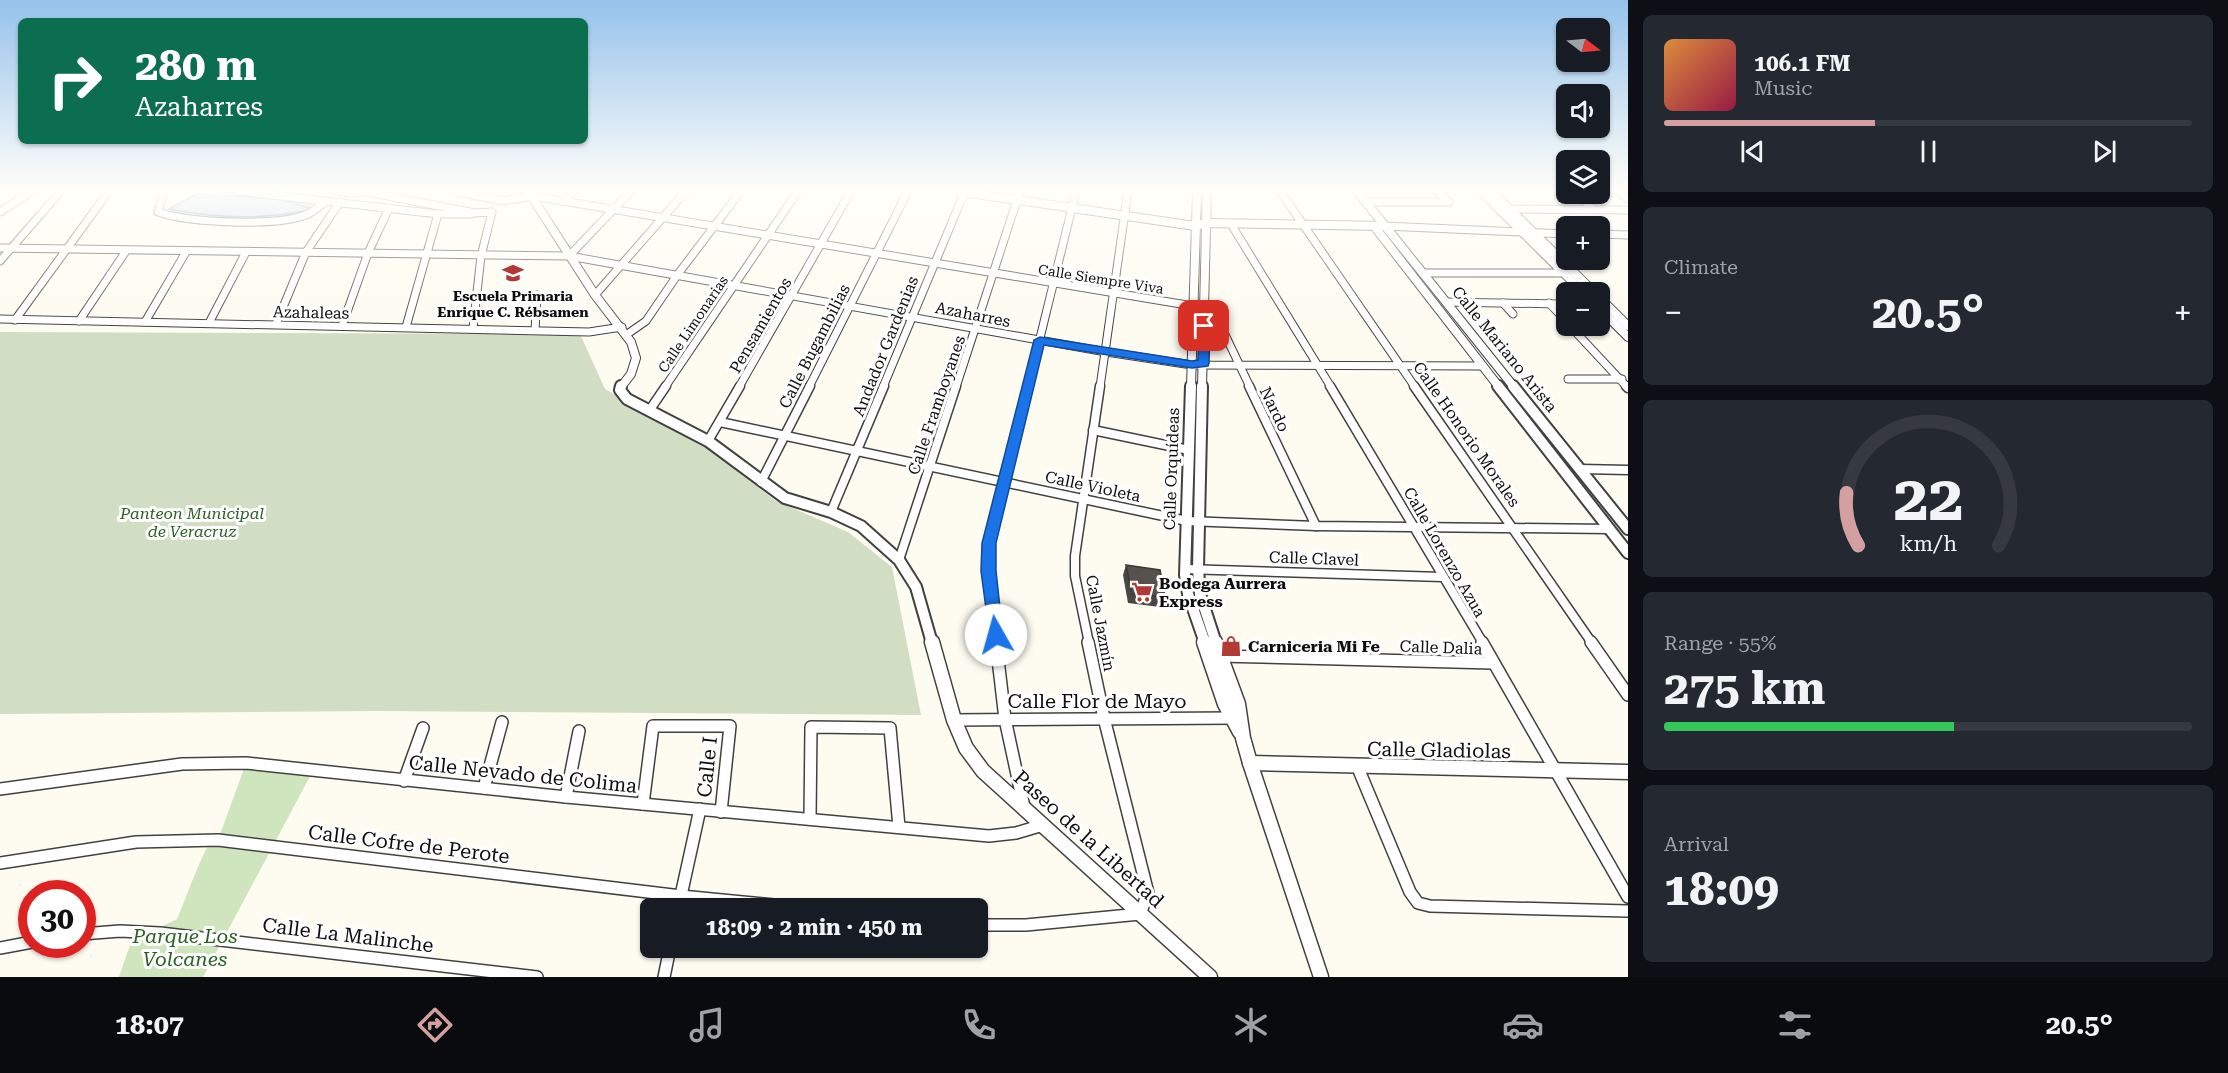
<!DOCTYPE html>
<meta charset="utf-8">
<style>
:root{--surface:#171b24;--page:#242831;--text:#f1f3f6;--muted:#9ea1a6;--line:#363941;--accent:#d4a09f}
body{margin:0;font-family:"Roboto Serif",serif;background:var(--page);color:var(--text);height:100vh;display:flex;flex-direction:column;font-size:22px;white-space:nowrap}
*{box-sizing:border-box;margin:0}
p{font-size:20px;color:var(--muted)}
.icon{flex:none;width:33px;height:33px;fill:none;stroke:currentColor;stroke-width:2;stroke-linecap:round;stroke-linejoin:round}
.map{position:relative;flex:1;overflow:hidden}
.details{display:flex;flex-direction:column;gap:15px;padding:15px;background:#0d0f14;width:600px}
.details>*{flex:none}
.hud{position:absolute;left:18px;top:18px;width:570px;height:126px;border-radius:9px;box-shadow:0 2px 4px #0004;background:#0b6e4f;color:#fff;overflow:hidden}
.needle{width:39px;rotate:106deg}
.tools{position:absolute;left:1556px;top:18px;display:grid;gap:12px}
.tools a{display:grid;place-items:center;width:54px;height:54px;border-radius:9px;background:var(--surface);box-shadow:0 2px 4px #0004;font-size:30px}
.speed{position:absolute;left:18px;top:880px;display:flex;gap:12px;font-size:30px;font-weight:700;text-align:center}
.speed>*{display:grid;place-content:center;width:78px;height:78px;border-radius:50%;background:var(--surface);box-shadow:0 2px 4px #0004;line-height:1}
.speed .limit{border:9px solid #d22;background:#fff;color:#111}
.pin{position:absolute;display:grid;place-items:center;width:51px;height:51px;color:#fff;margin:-26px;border-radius:12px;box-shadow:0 3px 9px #0006}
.me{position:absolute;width:66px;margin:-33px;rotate:353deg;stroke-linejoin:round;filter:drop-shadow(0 0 4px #0008)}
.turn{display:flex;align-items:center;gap:21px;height:126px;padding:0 18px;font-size:27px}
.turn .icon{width:78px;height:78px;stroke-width:2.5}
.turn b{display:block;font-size:42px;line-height:51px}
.big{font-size:45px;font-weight:700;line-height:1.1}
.details .tile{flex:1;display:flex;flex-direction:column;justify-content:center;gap:9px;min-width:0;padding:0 21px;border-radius:9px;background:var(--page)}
.details .dial{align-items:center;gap:0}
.dial svg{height:156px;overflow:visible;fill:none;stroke:var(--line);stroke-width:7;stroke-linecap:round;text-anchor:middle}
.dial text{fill:var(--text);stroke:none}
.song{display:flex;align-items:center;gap:18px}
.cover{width:72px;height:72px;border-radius:9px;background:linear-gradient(135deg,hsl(30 70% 55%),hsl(340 70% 35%))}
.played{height:6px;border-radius:3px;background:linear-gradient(90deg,var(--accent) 40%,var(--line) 40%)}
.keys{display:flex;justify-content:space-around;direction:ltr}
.heat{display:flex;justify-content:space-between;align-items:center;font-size:33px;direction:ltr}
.charge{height:9px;border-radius:4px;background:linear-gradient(90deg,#34c759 55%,var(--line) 0)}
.trip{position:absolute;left:640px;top:898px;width:348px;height:60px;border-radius:9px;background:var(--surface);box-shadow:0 2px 4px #0004;font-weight:700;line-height:60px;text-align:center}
.tabs{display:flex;height:96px;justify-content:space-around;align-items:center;background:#090b0e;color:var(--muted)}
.tabs .icon{width:42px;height:42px}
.tabs .active{color:var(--accent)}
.tabs b{font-size:27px;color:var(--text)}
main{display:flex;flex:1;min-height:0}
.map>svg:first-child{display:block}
</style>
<main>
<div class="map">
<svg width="1628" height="977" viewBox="0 0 1628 977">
<rect width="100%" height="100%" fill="#fefcf1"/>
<g fill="#cee5bd">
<path d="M232,191L312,198L313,208C267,226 220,218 172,214L171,209L193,193L220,194Z"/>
<path d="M246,763L314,769L203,977H119L131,942L177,919C188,893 197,865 211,840H218Z"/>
</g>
<polygon fill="#d2dec3" points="0,332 580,334 605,389 701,443 776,501 848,532 892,567 921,715 377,711 0,714"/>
<path fill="#bad6f0" stroke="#4983c0" stroke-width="1.5" d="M197,194L278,199L313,209C267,220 215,218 169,209Z"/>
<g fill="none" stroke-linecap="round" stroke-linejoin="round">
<defs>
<g id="minor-far2">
<path d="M164,191L158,212C190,223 278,227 308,214C314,211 319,207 324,203"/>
<polyline points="237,191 438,214 471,214"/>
<polyline points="332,191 352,193 362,191 475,213 492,212 481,256 473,328"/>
<polyline points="453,191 503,201 533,196 1205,308 1218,320 1250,387"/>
<polyline points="1280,191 1415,387"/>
<polyline points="1437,191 1449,202"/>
<polyline points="1617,191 1628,199"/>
<polyline points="1576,194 1594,210"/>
<polyline points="563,202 574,191"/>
<polyline points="1366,202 1449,202"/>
<polyline points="1511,209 1628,210"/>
<polyline points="0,212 32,191"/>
<polyline points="1231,224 1331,387"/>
<polyline points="1384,226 1566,234"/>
<polyline points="1599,234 1628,235"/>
<polyline points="0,248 569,256 1106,352 1192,365 1483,366"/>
<polyline points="569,256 631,191"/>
<polyline points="0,261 61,191"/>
<polyline points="1423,273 1563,273"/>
<polyline points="595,295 686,191"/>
<polyline points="1446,302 1560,304"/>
<polyline points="1503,303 1513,314"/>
<polyline points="1549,303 1566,321"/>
<polyline points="0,319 589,332 622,327"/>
<polyline points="15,320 109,191"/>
<polyline points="79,321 126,251"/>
<polyline points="145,322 186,252"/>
<polyline points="209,323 246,252"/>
<polyline points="276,324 306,252 340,202"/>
<polyline points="342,326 368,253 389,208"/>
<polyline points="1570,326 1627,387"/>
<polyline points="406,327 438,214"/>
<polyline points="535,330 537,295"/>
<polyline points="626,335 646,321 678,274 741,191"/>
<polyline points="1568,379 1622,379"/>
<polyline points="665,387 798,191"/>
<polyline points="739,387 851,191"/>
<polyline points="809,387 908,191"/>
<polyline points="883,387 965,191"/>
<polyline points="956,387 1020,191"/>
<polyline points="1028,387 1076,191"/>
<polyline points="1100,387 1128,191"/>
</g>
<g id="minor-far1">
<polyline points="1249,386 1316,526"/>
<polyline points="1330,386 1483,643"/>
<polyline points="1414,386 1592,643"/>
<polyline points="1626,386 1628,388"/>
<polyline points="649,411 666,386"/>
<polyline points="720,422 1187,521 1316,526 1610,529"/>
<polyline points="1093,430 1189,450"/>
<polyline points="708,441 740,386"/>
<polyline points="1581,469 1628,470"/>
<polyline points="761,482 810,386"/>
<polyline points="831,512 884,386"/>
<polyline points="899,560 956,386"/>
<polyline points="1185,569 1442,577"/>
<polyline points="996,643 988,571 989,543 1028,386"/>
<polyline points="1089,643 1075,576 1075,556 1100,386"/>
</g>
<g id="minor">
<polyline points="996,642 1005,719 1024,807"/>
<polyline points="1482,642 1628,897"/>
<polyline points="1591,642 1628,695"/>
<polyline points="1219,656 1492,663"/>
<polyline points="954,720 1234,718"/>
<polyline points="1358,768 1410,892 1418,903 1430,906 1628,911"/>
<polyline points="404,781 423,728"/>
<polyline points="484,788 502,722"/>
<polyline points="0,789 182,764 246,763 566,797 989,836 1016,833 1043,825"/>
<polyline points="566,797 579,731"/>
<polyline points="643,804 653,726 730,726 721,812"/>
<polyline points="810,819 811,727 890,728 899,827"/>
<polyline points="0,863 136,842 218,840 681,896 815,909"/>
<polyline points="678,909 700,809"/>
<polyline points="978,925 1026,925 1140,914 1148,893 1104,718 1088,642"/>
<polyline points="82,934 120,931 160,933 537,977"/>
<polyline points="0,948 32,942"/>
<polyline points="664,977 670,948"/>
</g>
<g id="tertiary-far2">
<polyline points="528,191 595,295 631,342 636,358 631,374 621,387"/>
<polyline points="956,191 1195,226 1207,223 1384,226"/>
<polyline points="1357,191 1514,387"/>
<polyline points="1481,191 1583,292"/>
<polyline points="1491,191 1594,292"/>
<polyline points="1374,226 1499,387"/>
<polyline points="1599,297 1628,326"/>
<polyline points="1599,308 1628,337"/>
<polyline points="1191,387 1197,191"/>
<polyline points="1202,387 1207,191"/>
</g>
<g id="tertiary-far1">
<polyline points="621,386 620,390 627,399 708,441 785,498 831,512 861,526 899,560 916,587 932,643"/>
<polyline points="1191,386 1185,575 1188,594 1205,643"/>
<polyline points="1202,386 1198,569 1200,594 1216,643"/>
<polyline points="1498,386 1628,553"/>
<polyline points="1513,386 1628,529"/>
</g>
<g id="tertiary">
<polyline points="932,642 954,720 966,748 983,771 1210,977"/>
<polyline points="1204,642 1225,704 1240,732"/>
<polyline points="1215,642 1238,704 1243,738 1250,763 1321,977"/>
<polyline points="1250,763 1628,772"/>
</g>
</defs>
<use href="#minor-far2" stroke="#414141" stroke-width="9"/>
<use href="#minor-far1" stroke="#414141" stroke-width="11"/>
<use href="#minor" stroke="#414141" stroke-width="14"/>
<use href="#tertiary-far2" stroke="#414141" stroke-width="10"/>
<use href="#tertiary-far1" stroke="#414141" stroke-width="14"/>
<use href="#tertiary" stroke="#414141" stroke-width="17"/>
<use href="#minor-far2" stroke="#fff" stroke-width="7"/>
<use href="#minor-far1" stroke="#fff" stroke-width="8"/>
<use href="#minor" stroke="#fff" stroke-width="11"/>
<use href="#tertiary-far2" stroke="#fff" stroke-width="8"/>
<use href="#tertiary-far1" stroke="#fff" stroke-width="10"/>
<use href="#tertiary" stroke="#fff" stroke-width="14"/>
</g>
<polygon fill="#4a4641" points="1126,565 1165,597 1160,607 1128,603 1123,575"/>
<polygon fill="#56514c" stroke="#3c3935" stroke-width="1.5" points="1126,565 1160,570 1165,597 1132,594"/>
<linearGradient id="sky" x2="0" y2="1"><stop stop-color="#95c2eb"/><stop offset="0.58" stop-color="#fffef9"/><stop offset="1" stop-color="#fffef9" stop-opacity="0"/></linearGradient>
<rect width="1628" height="327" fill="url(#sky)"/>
<polygon fill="#1a73e8" stroke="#114b97" stroke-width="1.5" points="1204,323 1210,326 1209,363 1208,366 1192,368 1044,345 996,543 996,571 1003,635 1001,639 996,641 990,639 981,571 982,543 1034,340 1040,337 1192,361 1198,360 1199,326"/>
<defs>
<symbol id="school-bare" viewBox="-9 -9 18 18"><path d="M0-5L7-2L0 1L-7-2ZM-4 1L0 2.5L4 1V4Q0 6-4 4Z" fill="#b13b34" stroke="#fff" stroke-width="2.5" paint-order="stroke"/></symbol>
<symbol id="supermarket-bare" viewBox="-9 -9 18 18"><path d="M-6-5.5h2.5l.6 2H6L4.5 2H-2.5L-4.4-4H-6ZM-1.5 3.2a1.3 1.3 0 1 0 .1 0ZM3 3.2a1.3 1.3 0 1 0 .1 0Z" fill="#b13b34" stroke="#fff" stroke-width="2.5" paint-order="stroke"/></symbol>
<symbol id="shop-bare" viewBox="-9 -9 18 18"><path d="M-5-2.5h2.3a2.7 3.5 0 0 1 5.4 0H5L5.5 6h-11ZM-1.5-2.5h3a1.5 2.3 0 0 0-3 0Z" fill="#b13b34" stroke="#fff" stroke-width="2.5" paint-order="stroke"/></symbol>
</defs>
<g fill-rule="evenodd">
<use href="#school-bare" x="498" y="258" width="30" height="30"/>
<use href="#supermarket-bare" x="1127" y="577" width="30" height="30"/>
<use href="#shop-bare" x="1216" y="631" width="30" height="30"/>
</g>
<g text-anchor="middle" stroke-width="6" stroke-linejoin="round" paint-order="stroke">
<g font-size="14" fill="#0e0e0e" stroke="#fff">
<text transform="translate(1101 279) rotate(9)" y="5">Calle Siempre Viva</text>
<text transform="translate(693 324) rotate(-56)" y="5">Calle Limonarias</text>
</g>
<g font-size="14" font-weight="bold" fill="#0e0e0e" stroke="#fff">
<text x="513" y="301">Escuela Primaria<tspan x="513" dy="16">Enrique C. Rébsamen</tspan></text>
</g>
<g font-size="16" fill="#0e0e0e" stroke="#fff">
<text transform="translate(311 312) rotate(1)" y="6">Azahaleas</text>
<text transform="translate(973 314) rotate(11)" y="6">Azaharres</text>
<text transform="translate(760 325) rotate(-60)" y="6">Pensamientos</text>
<text transform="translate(814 346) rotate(-63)" y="6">Calle Bugambilias</text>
<text transform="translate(885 346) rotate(-68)" y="6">Andador Gardenias</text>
<text transform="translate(1505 349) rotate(51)" y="6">Calle Mariano Arista</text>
<text transform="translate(936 405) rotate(-71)" y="6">Calle Framboyanes</text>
<text transform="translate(1275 409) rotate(64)" y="6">Nardo</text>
<text transform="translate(1467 434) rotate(55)" y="6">Calle Honorio Morales</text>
<text transform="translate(1171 469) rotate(-88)" y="6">Calle Orquídeas</text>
<text transform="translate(1093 486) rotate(12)" y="6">Calle Violeta</text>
<text transform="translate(1445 552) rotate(60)" y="6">Calle Lorenzo Azua</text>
<text transform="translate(1314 558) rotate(2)" y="6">Calle Clavel</text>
<text transform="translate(1101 623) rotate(79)" y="6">Calle Jazmín</text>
<text transform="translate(1441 647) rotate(2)" y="6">Calle Dalia</text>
</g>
<g font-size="16" font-style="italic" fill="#2b6025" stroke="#fff">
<text x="192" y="519">Panteon Municipal<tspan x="192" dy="18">de Veracruz</tspan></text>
</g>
<g font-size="16" font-weight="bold" fill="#0e0e0e" stroke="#fff" text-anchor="start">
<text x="1159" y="589">Bodega Aurrera<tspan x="1159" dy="18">Express</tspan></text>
<text x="1248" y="652">Carniceria Mi Fe</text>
</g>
<g font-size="20" fill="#0e0e0e" stroke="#fff">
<text x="1097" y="708">Calle Flor de Mayo</text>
<text transform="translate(1439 750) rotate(1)" y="7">Calle Gladiolas</text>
<text transform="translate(707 767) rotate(-84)" y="7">Calle I</text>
<text transform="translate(523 774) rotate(6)" y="7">Calle Nevado de Colima</text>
<text transform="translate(1089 839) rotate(42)" y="7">Paseo de la Libertad</text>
<text transform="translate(409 844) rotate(7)" y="7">Calle Cofre de Perote</text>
<text transform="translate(348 935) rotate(7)" y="7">Calle La Malinche</text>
</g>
<g font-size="20" font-style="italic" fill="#2b6025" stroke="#fff">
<text x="185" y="943">Parque Los<tspan x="185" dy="23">Volcanes</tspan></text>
</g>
</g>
</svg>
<div class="tools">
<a><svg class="needle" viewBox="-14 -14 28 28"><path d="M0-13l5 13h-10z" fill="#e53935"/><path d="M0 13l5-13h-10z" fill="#9ea1a6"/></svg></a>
<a><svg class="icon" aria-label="sound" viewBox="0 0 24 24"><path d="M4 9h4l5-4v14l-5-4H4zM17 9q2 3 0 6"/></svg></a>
<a><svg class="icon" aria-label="layers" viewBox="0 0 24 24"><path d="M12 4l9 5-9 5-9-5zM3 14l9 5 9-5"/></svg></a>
<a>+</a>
<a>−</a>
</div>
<div class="speed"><div class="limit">30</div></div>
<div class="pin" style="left:1204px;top:326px;background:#d93025"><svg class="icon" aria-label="arrive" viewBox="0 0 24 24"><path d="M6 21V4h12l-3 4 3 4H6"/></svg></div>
<svg class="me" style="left:996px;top:635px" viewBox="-20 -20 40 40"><circle r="19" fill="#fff"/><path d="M0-13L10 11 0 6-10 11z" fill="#1a73e8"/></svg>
<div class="trip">18:09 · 2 min · 450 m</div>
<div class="hud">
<div class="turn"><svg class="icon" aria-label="right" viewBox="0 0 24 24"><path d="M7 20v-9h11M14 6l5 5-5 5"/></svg><div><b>280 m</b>Azaharres</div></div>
</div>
</div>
<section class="details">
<div class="tile">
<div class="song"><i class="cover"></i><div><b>106.1 FM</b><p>Music</p></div></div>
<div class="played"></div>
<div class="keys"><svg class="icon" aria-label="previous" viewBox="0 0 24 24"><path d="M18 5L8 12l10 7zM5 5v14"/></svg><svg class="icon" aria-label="pause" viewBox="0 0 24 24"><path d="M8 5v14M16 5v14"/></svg><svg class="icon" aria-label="next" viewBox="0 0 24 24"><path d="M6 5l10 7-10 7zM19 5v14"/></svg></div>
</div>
<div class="tile"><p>Climate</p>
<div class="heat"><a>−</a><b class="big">20.5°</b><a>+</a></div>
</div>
<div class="tile dial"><svg viewBox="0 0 100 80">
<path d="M14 69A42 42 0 1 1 86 69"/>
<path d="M14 69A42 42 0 0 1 8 42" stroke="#d4a09f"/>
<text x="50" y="56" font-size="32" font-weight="700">22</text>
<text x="50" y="72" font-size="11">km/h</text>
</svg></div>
<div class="tile"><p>Range · 55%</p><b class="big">275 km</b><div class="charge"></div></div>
<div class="tile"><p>Arrival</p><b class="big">18:09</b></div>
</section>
</main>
<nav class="tabs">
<b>18:07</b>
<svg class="icon active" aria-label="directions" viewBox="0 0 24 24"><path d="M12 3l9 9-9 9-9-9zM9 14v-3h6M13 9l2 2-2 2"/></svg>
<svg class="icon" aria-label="music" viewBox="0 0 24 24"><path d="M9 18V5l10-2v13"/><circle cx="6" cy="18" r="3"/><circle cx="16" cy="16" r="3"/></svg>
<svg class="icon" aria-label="phone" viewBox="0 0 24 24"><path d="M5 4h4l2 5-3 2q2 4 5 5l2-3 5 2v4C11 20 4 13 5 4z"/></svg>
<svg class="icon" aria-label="climate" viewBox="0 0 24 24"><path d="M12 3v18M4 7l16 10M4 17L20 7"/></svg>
<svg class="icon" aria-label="car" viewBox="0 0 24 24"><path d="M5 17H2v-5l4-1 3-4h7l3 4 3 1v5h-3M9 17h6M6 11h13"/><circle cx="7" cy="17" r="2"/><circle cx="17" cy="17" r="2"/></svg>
<svg class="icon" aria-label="filters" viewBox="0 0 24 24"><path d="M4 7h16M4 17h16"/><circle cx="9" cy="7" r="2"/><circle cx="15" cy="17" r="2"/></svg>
<b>20.5°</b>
</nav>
